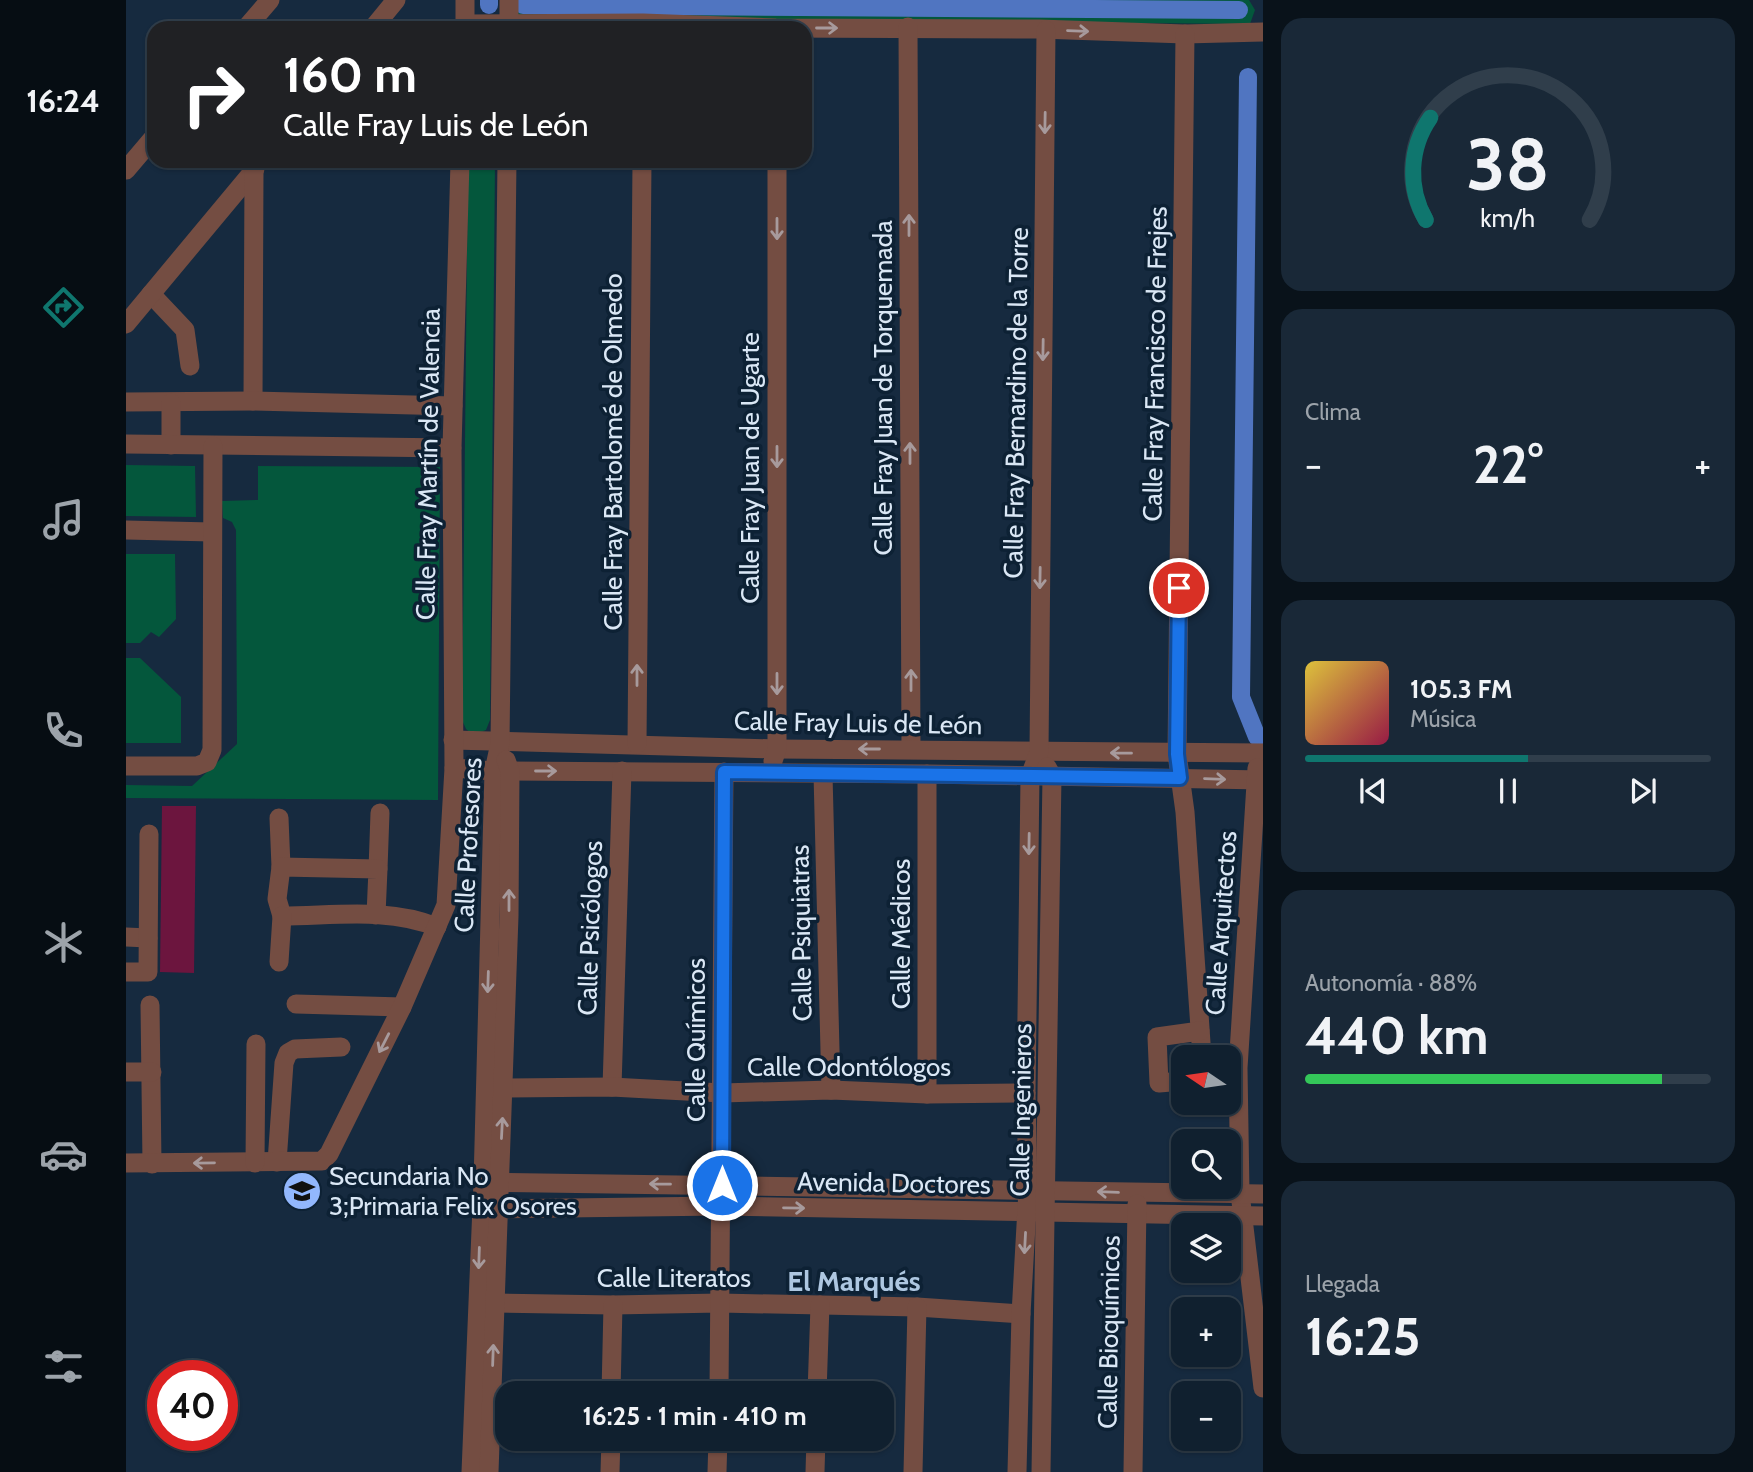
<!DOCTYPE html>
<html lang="es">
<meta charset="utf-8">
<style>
:root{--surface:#10202f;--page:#192837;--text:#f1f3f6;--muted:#9ca3aa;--line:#303e4b;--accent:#0f766e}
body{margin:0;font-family:Cabin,sans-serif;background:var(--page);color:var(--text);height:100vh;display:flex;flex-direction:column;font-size:26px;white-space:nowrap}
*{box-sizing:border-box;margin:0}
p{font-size:23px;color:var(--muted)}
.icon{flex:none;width:38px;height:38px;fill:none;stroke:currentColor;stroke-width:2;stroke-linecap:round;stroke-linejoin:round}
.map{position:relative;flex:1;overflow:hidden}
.drawer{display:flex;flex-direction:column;gap:18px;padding:18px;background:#09121a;width:490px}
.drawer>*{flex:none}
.hud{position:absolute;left:21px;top:21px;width:665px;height:147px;border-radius:21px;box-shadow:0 2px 5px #0004,0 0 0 2px var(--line);background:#202124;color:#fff;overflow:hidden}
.needle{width:46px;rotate:283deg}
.controls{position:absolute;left:1045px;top:1045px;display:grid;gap:14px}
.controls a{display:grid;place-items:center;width:70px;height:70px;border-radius:14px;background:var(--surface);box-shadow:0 2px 5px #0004,0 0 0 2px var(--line);font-size:35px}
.speed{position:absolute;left:21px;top:1360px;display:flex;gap:14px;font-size:35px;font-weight:700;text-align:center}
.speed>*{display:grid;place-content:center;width:91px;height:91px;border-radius:50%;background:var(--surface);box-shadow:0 2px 5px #0004,0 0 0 2px var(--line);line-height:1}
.speed .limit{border:10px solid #d22;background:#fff;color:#111}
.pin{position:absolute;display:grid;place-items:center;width:60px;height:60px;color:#fff;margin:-30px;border:4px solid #fff;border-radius:50%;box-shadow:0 2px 7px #0007}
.me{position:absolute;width:77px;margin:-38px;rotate:0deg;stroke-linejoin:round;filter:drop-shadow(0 0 5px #0008)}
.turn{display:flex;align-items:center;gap:24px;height:147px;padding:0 21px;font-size:32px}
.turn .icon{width:91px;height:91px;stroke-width:2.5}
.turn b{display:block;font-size:49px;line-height:60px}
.big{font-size:52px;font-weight:700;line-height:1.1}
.drawer .card{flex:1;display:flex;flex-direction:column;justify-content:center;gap:10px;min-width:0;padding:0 24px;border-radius:21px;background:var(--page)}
.drawer .dial{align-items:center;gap:0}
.dial svg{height:182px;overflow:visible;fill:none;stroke:var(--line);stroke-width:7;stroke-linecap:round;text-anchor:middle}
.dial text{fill:var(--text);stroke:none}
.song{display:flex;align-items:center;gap:21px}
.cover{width:84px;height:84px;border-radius:10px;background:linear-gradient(135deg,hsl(50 70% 55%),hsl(340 70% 35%))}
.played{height:7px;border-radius:4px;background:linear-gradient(90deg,var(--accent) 55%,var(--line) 55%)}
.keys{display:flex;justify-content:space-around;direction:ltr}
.heat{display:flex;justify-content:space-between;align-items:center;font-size:38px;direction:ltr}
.charge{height:10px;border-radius:5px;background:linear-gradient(90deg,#34c759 88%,var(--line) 0)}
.trip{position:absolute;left:369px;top:1381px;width:399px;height:70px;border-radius:21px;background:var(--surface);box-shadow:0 2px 5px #0004,0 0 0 2px var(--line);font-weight:700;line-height:70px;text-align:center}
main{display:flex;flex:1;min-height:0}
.tabs{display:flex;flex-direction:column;width:126px;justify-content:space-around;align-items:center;background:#060d13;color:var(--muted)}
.tabs .icon{width:49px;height:49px}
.tabs .selected{color:var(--accent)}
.tabs b{font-size:32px;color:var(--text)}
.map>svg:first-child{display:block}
</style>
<main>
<nav class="tabs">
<b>16:24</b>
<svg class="icon selected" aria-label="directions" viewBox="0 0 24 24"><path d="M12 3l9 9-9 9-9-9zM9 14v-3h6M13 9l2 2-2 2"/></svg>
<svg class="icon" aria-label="music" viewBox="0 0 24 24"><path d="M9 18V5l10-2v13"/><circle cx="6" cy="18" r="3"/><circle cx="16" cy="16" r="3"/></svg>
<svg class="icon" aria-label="phone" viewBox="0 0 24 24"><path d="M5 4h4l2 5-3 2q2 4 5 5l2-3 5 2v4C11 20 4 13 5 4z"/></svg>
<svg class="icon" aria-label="climate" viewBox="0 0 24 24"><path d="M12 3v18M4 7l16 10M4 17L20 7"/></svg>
<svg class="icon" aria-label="car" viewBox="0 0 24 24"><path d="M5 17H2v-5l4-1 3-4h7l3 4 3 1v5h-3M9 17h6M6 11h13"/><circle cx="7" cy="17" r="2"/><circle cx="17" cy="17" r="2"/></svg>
<svg class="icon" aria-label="filters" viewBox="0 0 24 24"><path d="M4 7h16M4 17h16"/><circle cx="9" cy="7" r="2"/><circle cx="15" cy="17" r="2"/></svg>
</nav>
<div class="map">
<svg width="1137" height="1472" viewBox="0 0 1137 1472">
<rect width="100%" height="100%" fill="#162a3f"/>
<g fill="#04573c">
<polygon points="387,0 1123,0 1129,10 1124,24 398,18 387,14"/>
<polygon points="342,161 369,161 364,720 360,730 347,735 340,729 336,720"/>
<polygon points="0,465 69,466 70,517 0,516"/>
<polygon points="132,466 314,467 312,800 0,798 0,785 66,786 111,744 110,530 106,522 97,518 96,501 132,500"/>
<polygon points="0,554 49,554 50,619 33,637 25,632 14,643 0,643"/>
<polygon points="0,658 14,658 55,697 55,743 0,743"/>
</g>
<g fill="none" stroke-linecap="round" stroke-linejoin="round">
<g stroke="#5075c1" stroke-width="18">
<polyline points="363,0 363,5"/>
<polyline points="397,5 1113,10"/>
<polyline points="1122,77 1115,697 1131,737"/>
</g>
</g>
<polygon fill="#6c153e" points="36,806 70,806 68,973 34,972"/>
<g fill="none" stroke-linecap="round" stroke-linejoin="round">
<g stroke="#744d42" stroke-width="19">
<polyline points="339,24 517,23 650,28 913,29 1059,34 1137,32"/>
<polyline points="782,27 785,749"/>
<polyline points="120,28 144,0"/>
<polyline points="247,28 270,0"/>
<polyline points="339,28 339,0"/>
<polyline points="383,28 383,0"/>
<polyline points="1059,34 1051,754 1059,812 1076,1057"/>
<polyline points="0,170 28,137"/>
<polyline points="25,294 59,330 64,366"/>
<polyline points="0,324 129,169"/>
<polyline points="127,401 128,171"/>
<polyline points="0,402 127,401 327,406"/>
<polyline points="45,403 45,445"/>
<polyline points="0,444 326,448"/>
<polyline points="0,530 86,532"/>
<polyline points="327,740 651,749 1137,753"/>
<polyline points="511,744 516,161"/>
<polyline points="647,761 651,749 651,161"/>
<polyline points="0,766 71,766 81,762 86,750 87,446"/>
<polyline points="328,768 368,771 801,774 1137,780"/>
<polyline points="1131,768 1112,1068 1114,1193 1137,1388"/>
<polyline points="697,774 705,1090"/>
<polyline points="801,774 801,1094"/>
<polyline points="153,818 155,867"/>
<polyline points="252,869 254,813"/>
<path d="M250,915L252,869L155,867L151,899L156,916C207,916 262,907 311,927"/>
<polyline points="0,937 22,938"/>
<polyline points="153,962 156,916"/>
<polyline points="0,972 22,972 23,834"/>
<polyline points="170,1004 276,1007"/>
<polyline points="24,1005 26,1164"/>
<polyline points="0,1072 26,1072"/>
<polyline points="1057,1081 1033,1083 1031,1037 1074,1031"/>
<polyline points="486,1087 496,771"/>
<polyline points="378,1088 486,1087 596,1093 705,1090 801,1094 900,1093"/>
<polyline points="151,1162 158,1063 162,1053 169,1049 215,1047"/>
<polyline points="0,1163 196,1161 203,1154 276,1007 320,905 328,768 326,448 334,161"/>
<polyline points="129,1163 130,1044"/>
<polyline points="357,1182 1137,1194"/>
<polyline points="355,1206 372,1209 595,1206 1137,1216"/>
<polyline points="369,1303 487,1305 594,1303 791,1307 895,1314"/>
<polyline points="485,1393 487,1305"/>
<polyline points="593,1393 598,772"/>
<polyline points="691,1393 694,1305"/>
<polyline points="345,1472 357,1182 368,771 374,743 381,161"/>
<polyline points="363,1472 383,916 384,771 380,760"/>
<polyline points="484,1472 485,1438"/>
<polyline points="591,1472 592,1438"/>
<polyline points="689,1472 690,1438"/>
<polyline points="787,1472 791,1307"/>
<polyline points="891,1472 895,1314 902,1190 900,1093 904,776 913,752 920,30"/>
<polyline points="915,1472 926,776 921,767"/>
<polyline points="1007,1472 1011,1204"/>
</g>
</g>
<defs><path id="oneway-shaft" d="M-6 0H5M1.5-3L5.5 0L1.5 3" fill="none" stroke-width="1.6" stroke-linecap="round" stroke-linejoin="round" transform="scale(1.75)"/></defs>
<g stroke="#a79a9c">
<use href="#oneway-shaft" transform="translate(701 28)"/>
<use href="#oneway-shaft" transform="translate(952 31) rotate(2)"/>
<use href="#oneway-shaft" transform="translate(919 123) rotate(91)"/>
<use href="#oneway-shaft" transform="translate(783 225) rotate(-90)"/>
<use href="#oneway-shaft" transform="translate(651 229) rotate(90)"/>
<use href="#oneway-shaft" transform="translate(917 350) rotate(91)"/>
<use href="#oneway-shaft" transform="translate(784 453) rotate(-90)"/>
<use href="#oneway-shaft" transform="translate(651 457) rotate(90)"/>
<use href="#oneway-shaft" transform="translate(914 578) rotate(91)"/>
<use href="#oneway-shaft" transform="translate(511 675) rotate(-90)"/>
<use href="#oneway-shaft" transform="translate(785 680) rotate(-90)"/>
<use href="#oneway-shaft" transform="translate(651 684) rotate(90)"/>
<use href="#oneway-shaft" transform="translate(743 749) rotate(180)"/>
<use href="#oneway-shaft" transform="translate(995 753) rotate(-179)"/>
<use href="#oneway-shaft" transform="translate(420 771)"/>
<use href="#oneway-shaft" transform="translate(1089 779) rotate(2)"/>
<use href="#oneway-shaft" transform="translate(903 844) rotate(91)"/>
<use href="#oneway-shaft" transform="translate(383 900) rotate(-90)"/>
<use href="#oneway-shaft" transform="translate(362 982) rotate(92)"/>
<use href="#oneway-shaft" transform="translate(258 1043) rotate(117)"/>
<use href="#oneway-shaft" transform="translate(376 1128) rotate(-87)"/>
<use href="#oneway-shaft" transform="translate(78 1163) rotate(179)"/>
<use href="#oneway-shaft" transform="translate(534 1184) rotate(-179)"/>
<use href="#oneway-shaft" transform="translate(982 1192) rotate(-178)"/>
<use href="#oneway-shaft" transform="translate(668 1208) rotate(1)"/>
<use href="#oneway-shaft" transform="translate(899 1243) rotate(93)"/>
<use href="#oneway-shaft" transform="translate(353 1258) rotate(92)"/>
<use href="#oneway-shaft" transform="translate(367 1355) rotate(-88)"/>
</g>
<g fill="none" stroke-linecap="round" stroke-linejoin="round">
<defs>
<polyline id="route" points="596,1185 598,772 1054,778 1051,754 1053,588"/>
</defs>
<use href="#route" stroke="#114b97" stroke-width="18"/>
<use href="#route" stroke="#1a73e8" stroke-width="12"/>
</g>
<defs>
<symbol id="school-disc" viewBox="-11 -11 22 22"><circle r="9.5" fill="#92b7fd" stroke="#0d2134"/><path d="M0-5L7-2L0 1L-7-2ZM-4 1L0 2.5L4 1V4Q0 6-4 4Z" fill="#111"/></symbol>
</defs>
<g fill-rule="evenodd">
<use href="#school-disc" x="154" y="1169" width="44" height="44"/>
</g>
<g text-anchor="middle" stroke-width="7" stroke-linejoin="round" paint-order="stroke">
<g font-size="26" fill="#dae7f5" stroke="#0d2134">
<text transform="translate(1029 364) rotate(-89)" y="9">Calle Fray Francisco de Frejes</text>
<text transform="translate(757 388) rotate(-90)" y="9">Calle Fray Juan de Torquemada</text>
<text transform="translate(890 403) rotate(-89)" y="9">Calle Fray Bernardino de la Torre</text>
<text transform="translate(487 452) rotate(-90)" y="9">Calle Fray Bartolomé de Olmedo</text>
<text transform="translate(302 464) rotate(-89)" y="9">Calle Fray Martín de Valencia</text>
<text transform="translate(624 468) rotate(-90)" y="9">Calle Fray Juan de Ugarte</text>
<text transform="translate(732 723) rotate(1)" y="9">Calle Fray Luis de León</text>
<text transform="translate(342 845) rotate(-87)" y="9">Calle Profesores</text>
<text transform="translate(1095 923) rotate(-86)" y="9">Calle Arquitectos</text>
<text transform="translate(464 928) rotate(-88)" y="9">Calle Psicólogos</text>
<text transform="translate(675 933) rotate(-91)" y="9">Calle Psiquiatras</text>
<text transform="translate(775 934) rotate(-90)" y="9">Calle Médicos</text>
<text transform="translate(570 1040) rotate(-90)" y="9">Calle Químicos</text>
<text x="723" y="1076">Calle Odontólogos</text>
<text transform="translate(895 1110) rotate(-89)" y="9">Calle Ingenieros</text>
<text transform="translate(768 1183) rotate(1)" y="9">Avenida Doctores</text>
<text x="548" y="1287">Calle Literatos</text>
<text transform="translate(983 1332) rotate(-89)" y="9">Calle Bioquímicos</text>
</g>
<g font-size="26" fill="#dae7f5" stroke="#0d2134" text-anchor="start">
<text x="203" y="1185">Secundaria No<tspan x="203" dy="30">3;Primaria Felix Osores</tspan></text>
</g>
<g font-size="28" font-weight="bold" fill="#aec7e1" stroke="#0d2134">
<text x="728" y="1291">El Marqués</text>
</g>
</g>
</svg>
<div class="controls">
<a><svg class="needle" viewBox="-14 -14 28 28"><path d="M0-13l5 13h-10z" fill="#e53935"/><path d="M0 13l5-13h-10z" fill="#9ca3aa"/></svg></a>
<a><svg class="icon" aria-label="search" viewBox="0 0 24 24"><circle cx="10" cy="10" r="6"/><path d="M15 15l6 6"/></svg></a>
<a><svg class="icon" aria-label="layers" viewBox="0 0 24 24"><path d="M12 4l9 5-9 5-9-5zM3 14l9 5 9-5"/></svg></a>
<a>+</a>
<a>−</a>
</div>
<div class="speed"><div class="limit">40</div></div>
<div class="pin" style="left:1053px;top:588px;background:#d93025"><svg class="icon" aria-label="arrive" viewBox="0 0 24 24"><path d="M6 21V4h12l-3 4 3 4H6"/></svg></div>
<svg class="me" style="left:596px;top:1185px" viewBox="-20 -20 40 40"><circle r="17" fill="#1a73e8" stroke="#fff" stroke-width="3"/><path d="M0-11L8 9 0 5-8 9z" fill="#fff"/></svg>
<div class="trip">16:25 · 1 min · 410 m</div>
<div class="hud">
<div class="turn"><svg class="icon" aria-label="right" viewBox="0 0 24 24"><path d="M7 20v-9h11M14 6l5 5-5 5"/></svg><div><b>160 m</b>Calle Fray Luis de León</div></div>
</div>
</div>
<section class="drawer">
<div class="card dial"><svg viewBox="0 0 100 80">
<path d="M14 69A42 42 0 1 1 86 69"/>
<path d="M14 69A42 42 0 0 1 16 24" stroke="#0f766e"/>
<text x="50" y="56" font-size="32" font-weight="700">38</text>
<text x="50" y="72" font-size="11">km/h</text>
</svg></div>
<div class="card"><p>Clima</p>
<div class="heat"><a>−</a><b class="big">22°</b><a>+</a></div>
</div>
<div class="card">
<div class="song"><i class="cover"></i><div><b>105.3 FM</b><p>Música</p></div></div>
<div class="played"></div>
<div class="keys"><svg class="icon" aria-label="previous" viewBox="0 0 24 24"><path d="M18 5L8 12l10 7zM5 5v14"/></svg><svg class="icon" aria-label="pause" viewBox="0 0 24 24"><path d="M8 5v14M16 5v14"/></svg><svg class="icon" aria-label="next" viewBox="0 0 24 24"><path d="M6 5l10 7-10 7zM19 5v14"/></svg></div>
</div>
<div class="card"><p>Autonomía · 88%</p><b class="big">440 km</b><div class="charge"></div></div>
<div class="card"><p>Llegada</p><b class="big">16:25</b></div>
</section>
</main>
